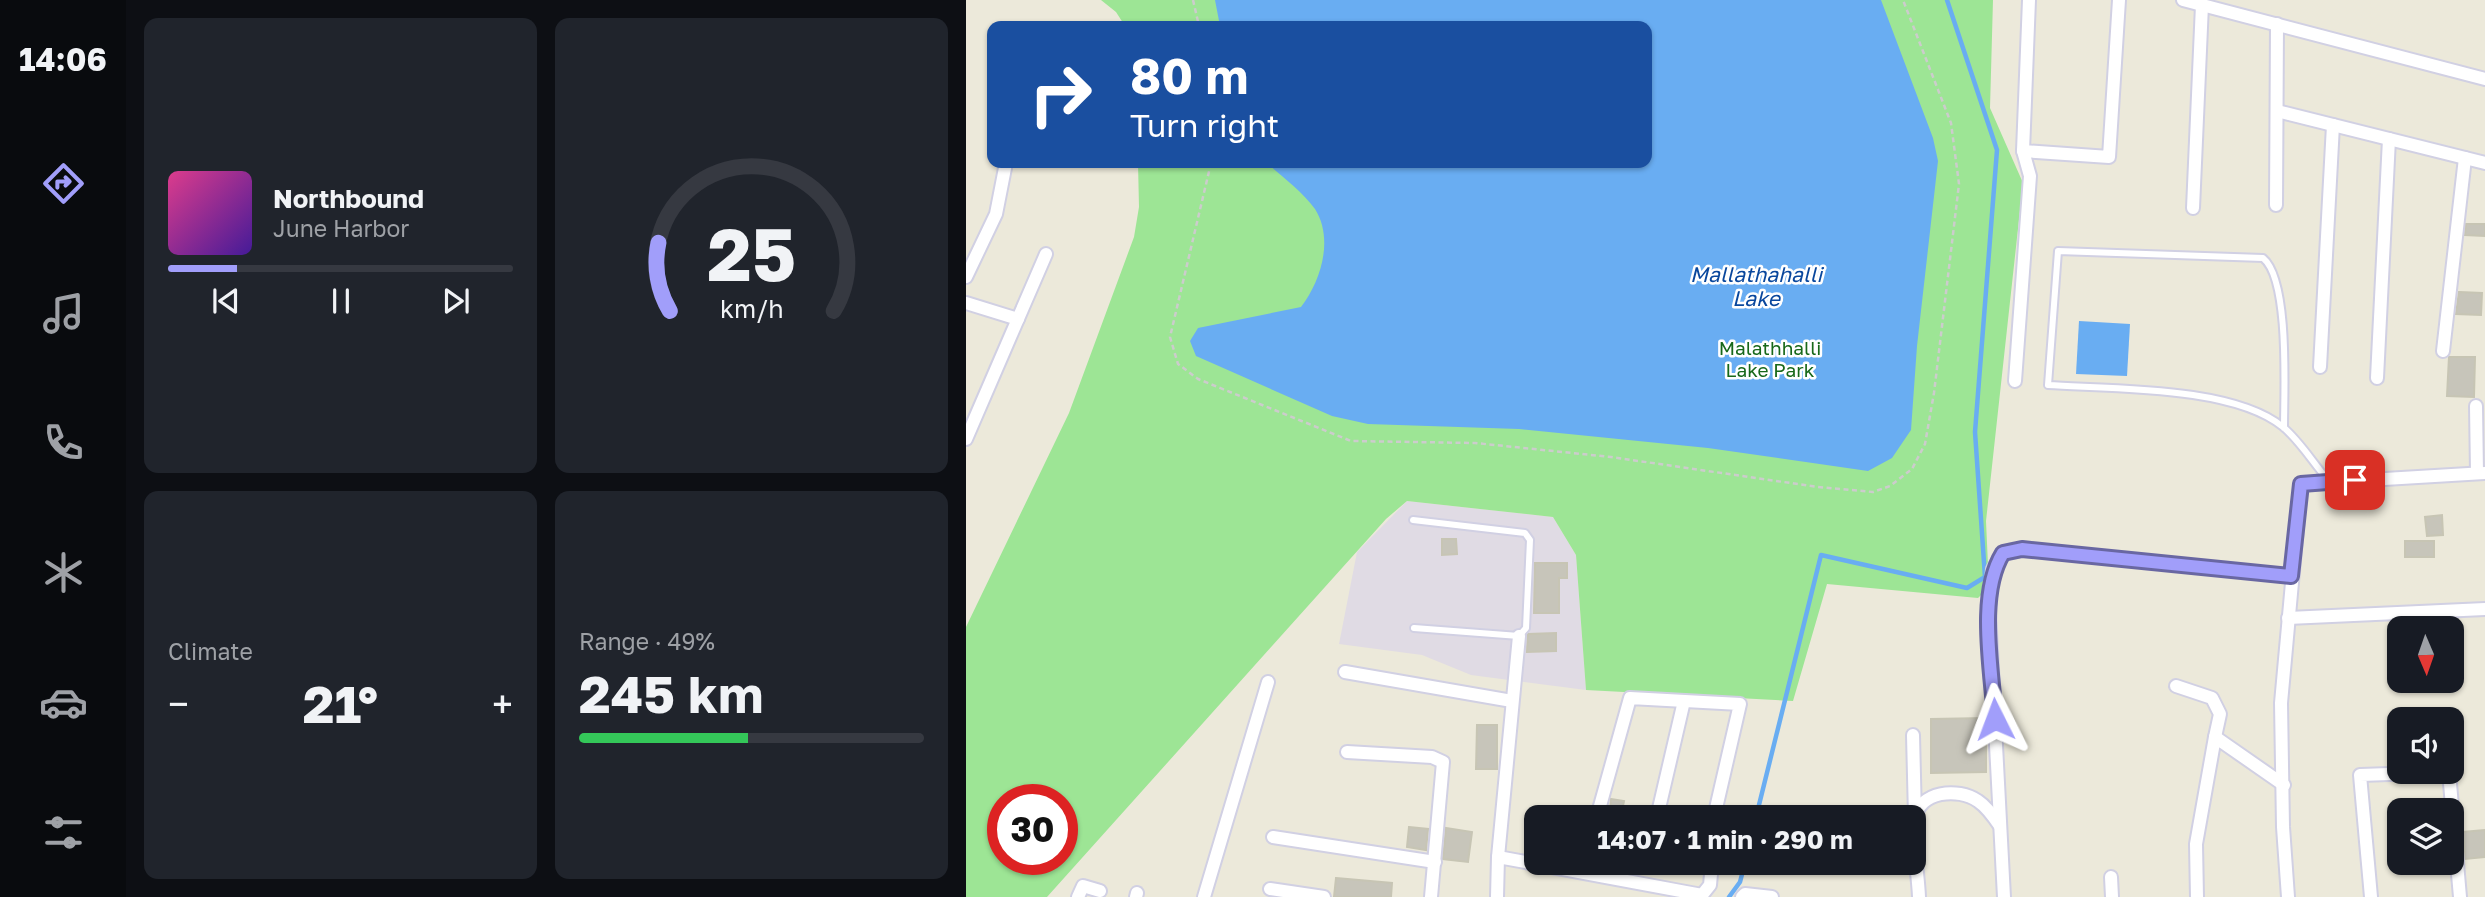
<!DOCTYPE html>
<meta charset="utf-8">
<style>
:root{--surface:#171b24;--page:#20242c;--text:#f1f3f6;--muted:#9ea1a6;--line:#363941;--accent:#a19efa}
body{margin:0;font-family:"Golos Text",sans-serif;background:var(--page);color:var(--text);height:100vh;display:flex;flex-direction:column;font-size:26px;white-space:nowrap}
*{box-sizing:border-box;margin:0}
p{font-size:23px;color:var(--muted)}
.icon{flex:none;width:38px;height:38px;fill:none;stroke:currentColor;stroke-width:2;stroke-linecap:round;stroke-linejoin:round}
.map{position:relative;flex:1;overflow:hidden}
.panel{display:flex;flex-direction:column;gap:18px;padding:18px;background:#0d0f14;width:840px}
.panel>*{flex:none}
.top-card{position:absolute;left:21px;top:21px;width:665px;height:147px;border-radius:14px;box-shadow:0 2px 5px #0004;background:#1a4fa0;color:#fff;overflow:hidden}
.needle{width:46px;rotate:178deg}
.controls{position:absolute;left:1421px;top:616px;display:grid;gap:14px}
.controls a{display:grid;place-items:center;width:77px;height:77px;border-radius:14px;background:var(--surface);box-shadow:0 2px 5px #0004;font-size:35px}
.speed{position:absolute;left:21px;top:784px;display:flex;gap:14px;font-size:35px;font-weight:700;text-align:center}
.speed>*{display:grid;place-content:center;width:91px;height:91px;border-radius:50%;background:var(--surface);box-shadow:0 2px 5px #0004;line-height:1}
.speed .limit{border:10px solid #d22;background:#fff;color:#111}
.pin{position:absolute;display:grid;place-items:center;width:60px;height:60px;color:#fff;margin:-30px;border-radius:14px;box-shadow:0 4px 10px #0006}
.me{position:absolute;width:77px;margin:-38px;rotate:357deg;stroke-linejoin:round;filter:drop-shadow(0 0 5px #0008)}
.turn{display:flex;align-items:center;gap:24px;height:147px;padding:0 28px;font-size:32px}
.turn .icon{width:91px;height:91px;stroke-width:2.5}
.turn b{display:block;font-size:49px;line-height:60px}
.big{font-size:52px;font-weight:700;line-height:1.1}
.panel .card{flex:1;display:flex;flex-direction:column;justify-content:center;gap:10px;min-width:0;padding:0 24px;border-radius:14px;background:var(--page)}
.panel .dial{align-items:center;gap:0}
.dial svg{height:182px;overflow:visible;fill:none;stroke:var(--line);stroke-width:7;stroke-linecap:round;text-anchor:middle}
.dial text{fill:var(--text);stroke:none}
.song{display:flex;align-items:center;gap:21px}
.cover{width:84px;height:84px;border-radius:10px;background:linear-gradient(135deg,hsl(330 70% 55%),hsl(260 70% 35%))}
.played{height:7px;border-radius:4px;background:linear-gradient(90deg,var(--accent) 20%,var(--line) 20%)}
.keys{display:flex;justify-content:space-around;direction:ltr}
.heat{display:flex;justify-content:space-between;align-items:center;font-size:38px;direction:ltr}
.charge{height:10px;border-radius:5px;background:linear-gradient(90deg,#34c759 49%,var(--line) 0)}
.panel .tiles{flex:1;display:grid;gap:18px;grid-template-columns:repeat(2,1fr)}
.trip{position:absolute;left:558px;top:805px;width:402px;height:70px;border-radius:14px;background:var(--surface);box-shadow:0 2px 5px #0004;font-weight:700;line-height:70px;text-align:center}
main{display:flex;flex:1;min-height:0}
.tab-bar{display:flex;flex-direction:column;width:126px;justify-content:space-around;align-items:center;background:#090b0e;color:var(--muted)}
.tab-bar .icon{width:49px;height:49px}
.tab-bar .current{color:var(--accent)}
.tab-bar b{font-size:32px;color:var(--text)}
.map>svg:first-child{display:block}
</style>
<main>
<nav class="tab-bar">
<b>14:06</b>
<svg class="icon current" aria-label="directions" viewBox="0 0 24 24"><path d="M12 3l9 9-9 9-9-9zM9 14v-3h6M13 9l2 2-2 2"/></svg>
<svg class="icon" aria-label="music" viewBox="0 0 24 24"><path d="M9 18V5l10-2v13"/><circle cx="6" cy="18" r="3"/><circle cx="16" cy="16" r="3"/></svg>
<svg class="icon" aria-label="phone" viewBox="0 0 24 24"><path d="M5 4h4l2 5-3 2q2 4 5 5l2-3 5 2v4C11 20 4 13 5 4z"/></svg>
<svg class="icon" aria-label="climate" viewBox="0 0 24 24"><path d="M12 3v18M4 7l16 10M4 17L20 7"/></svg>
<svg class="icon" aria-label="car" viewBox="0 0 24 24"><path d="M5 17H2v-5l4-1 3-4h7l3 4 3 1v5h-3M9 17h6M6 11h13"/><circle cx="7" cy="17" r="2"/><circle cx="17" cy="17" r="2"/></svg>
<svg class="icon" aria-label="filters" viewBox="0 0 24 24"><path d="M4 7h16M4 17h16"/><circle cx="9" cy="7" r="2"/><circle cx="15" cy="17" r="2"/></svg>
</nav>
<section class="panel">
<div class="tiles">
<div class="card">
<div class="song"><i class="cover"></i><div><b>Northbound</b><p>June Harbor</p></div></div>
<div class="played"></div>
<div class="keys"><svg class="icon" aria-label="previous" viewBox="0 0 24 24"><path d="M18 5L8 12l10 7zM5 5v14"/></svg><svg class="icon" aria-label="pause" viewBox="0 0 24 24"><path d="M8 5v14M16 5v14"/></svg><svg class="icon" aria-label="next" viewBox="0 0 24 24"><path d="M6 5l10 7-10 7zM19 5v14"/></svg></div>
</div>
<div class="card dial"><svg viewBox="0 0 100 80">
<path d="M14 69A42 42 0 1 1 86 69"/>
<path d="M14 69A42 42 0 0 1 9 39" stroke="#a19efa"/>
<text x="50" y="56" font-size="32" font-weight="700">25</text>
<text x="50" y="72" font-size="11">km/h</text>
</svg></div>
<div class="card"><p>Climate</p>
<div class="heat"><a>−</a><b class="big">21°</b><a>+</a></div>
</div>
<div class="card"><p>Range · 49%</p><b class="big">245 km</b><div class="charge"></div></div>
</div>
</section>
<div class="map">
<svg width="1519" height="897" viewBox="0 0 1519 897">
<rect width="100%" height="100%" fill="#ece9da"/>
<polygon fill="#e0dbe4" points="441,501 587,517 610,555 620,690 505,675 456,655 373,644 391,552"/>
<path fill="#9de595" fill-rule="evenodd" d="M135,0H1027L1024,108L1057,183L1020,521L1023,587L1012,598L861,584L827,701L620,690L610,555L587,517L441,501L420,519L81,897H0V627L103,413L168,237L173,207L172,163H681V26H159L150,12ZM37,800H96V859H37Z"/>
<g fill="#69adf2">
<path d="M249,0H915L967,138L972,161L951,346L945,430L926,458L902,471L742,448L553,429L402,424L366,416L230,356L224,341L232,328L335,307C355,281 368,239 349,209C337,192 316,177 301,163H681V26H254Z"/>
<polygon points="1113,321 1164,324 1161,376 1110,374"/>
</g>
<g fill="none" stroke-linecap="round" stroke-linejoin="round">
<g stroke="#69adf2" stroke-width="4.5">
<polyline points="790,817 855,555 1001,588 1019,577 1009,432 1031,150 981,0"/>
<polyline points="763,897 774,882 779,863"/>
</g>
</g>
<g fill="#c7c5ba" stroke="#c7c5b4" stroke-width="2">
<polygon points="1500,224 1519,224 1519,236 1499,235"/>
<polygon points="1493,292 1516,293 1515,315 1490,314"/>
<polygon points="1483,357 1509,357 1508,397 1481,396"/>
<polygon points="1476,515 1477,535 1461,536 1459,517"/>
<polygon points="476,539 490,539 491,554 476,555"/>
<rect x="1439" y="541" width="29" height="16"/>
<polygon points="569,563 601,563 601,578 593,578 593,613 568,613"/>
<polygon points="590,633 590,651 561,652 562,634"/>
<polygon points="1020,718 1020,772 965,773 965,719"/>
<polygon points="511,725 531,725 531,769 510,769"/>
<polygon points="645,799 658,801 655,816 644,814"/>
<polygon points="443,827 462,829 460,850 441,847"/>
<polygon points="480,828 506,832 502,862 477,859"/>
<polygon points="1519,830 1519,857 1499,859 1497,832"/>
<polygon points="370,878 426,883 425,897 368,897"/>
</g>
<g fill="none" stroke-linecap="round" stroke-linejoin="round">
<defs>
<g id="lane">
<path d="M1318,428C1318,392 1324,280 1297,258L1092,251L1082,385C1146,389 1268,386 1317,427C1334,441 1347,463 1362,480"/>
<polyline points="447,520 559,533 564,540 560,628 553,636 448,628"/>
</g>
<g id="street">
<polyline points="1063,0 1057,151 1143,157 1153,0"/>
<polyline points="1217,0 1519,79"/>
<polyline points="1311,111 1519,163"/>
<polyline points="1310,205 1311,24"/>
<polyline points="1227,208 1236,5"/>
<polyline points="0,277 30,214 40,163"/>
<polyline points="0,303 52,319"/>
<polyline points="1477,351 1499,158"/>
<polyline points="1354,367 1367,125"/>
<polyline points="1411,378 1423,139"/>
<polyline points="1049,381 1064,176 1057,151"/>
<polyline points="1510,406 1511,473"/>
<polyline points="0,439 80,254"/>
<polyline points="1322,618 1519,609"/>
<polyline points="379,672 546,701"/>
<polyline points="1210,686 1246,698 1254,714 1249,737"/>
<polyline points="947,735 949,817"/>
<polyline points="381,752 466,757 477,762 465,897"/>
<polyline points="636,817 634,806 664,698 774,704 748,817"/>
<polyline points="691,817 718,701"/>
<polyline points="307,837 469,862"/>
<polyline points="532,857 553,636"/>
<polyline points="1145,877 1146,897"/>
<polyline points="304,889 358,897"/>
<polyline points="112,897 117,886 134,891"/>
<polyline points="170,897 171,893"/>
<polyline points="238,897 302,682"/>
<polyline points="531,897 532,857 736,895 744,885 746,863"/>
<polyline points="776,897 779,894 806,897"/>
<path d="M953,897C952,872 946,844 949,819C953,791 992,787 1012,801C1021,807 1028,817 1034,826"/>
<polyline points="1038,897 1023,612 1027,569 1037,553 1056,549 1325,576"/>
<polyline points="1231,897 1230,844 1249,737 1318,785"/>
<polyline points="1322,897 1317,827 1315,703 1335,484 1519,473"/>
<polyline points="1405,897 1394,775 1483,772 1494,897"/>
</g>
</defs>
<use href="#lane" stroke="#d1d0e3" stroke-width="10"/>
<use href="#street" stroke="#d1d0e3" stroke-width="16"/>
<g stroke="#ccc" stroke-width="2.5" stroke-dasharray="5 3.5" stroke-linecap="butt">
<polyline points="227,0 233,26"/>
<polyline points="245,163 204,337 212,364 232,379 385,441 509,443 645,457 852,487 907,492 924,486 946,469 959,444 968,393 993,184 985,123 937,0"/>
</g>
<use href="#lane" stroke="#fff" stroke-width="6"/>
<use href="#street" stroke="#fff" stroke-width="12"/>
</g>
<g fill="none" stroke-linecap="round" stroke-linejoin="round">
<defs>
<path id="route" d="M1029,719C1026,670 1011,595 1037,553L1056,549L1325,576L1335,484L1389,480"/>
</defs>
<use href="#route" stroke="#6967a2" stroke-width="18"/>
<use href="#route" stroke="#a19efa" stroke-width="12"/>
</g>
<g text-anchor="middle" stroke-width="5" stroke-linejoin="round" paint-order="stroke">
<g font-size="19" fill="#17681a" stroke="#fff">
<text x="804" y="355">Malathhalli<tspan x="804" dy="22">Lake Park</tspan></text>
</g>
<g font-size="21" font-style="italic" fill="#09479d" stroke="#fff">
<text x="790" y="282">Mallathahalli<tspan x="790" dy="24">Lake</tspan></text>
</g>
</g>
</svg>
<div class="controls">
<a><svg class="needle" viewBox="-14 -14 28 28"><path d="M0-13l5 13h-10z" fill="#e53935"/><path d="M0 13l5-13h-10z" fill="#9ea1a6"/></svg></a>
<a><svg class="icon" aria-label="sound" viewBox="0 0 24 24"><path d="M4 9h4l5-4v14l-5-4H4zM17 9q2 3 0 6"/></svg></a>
<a><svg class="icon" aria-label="layers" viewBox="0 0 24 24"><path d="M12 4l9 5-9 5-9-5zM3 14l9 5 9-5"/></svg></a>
</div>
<div class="speed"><div class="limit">30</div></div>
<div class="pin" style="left:1389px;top:480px;background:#d93025"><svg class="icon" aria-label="arrive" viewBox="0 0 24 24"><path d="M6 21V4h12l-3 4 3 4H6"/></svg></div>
<svg class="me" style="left:1029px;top:719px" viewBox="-20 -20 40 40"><path d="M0-17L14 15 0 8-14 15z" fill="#a19efa" stroke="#fff" stroke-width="4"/></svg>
<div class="trip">14:07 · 1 min · 290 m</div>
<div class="top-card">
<div class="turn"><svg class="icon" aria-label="right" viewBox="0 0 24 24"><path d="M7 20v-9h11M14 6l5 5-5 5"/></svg><div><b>80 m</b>Turn right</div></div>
</div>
</div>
</main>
